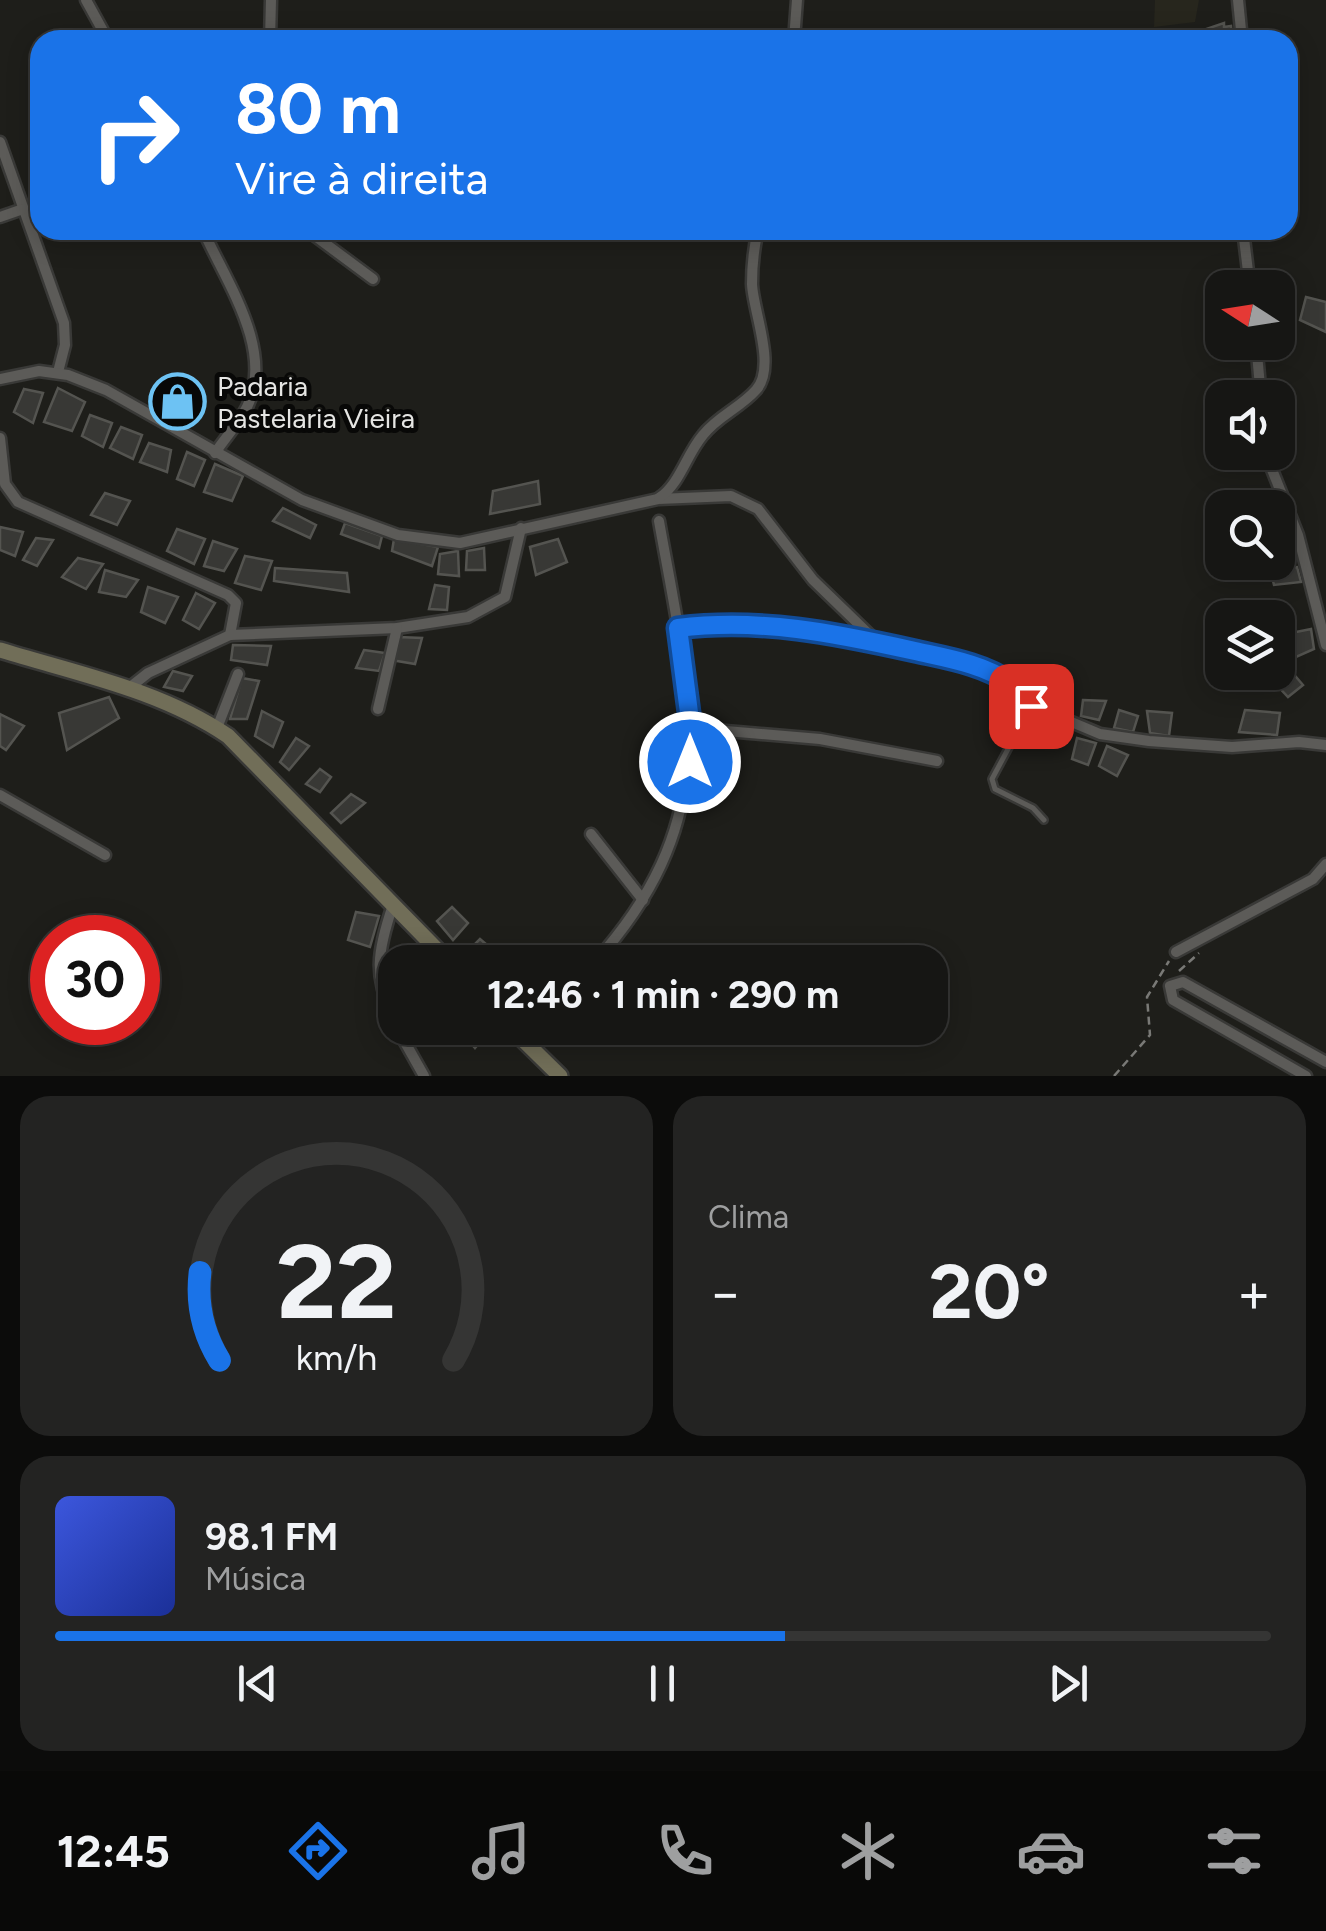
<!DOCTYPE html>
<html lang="pt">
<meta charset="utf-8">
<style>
:root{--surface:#161614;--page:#232322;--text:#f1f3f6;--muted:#9e9fa0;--line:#353534;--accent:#1a73e8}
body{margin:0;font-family:Figtree,sans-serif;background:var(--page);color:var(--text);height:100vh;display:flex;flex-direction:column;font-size:38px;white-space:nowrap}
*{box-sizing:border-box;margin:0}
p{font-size:32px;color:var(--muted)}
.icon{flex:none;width:55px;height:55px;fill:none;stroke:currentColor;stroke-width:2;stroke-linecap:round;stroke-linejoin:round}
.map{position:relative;height:1076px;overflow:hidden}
.drawer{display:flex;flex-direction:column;gap:20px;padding:20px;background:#0c0c0b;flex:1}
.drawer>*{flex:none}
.banner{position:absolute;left:30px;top:30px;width:1268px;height:210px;border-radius:30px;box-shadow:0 5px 25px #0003,0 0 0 2px var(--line);background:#1a73e8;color:#fff;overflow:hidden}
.needle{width:65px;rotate:282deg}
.controls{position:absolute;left:1205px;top:270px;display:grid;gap:20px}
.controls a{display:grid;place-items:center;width:90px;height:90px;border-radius:20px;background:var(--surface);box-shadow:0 5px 25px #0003,0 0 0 2px var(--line);font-size:50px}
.speed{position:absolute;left:30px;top:915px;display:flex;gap:20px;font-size:50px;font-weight:700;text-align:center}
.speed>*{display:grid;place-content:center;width:130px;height:130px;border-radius:50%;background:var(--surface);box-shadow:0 5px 25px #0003,0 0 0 2px var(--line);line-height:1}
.speed .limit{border:15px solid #d22;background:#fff;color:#111}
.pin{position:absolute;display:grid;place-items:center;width:85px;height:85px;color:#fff;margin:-42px;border-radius:20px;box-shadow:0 5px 15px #0006}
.me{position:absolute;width:110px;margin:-55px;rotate:0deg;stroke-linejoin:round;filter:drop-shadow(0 0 8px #0008)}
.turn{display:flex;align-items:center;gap:35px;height:210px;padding:0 40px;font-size:45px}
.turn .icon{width:130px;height:130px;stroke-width:2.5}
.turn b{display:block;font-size:70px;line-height:85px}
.big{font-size:75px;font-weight:700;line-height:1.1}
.drawer .card{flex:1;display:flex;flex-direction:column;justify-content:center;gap:15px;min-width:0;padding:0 35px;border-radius:30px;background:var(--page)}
.drawer .dial{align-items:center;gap:0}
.dial svg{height:260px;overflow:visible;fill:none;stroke:var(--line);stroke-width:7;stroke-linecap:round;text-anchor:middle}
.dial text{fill:var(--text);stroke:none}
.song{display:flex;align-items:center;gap:30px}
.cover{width:120px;height:120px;border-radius:15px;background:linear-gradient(135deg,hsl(230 70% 55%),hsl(230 70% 35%))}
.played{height:10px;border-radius:5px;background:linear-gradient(90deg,var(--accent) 60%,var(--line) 60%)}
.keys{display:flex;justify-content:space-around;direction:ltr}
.heat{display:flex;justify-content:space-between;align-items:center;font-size:55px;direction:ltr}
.drawer .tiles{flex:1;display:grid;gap:20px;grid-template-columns:1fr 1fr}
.card:last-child{grid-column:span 2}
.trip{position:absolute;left:378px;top:945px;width:570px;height:100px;border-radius:30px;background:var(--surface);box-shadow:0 5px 25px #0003,0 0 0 2px var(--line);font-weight:700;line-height:100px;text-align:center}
.tabs{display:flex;height:160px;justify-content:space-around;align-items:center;background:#090908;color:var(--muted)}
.tabs .icon{width:70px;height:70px}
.tabs .active{color:var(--accent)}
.tabs b{font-size:45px;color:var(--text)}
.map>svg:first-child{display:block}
</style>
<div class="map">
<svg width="1326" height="1076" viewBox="0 0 1326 1076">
<rect width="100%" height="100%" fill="#1e1e1a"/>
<polygon fill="#27261d" points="1155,0 1199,0 1195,22 1154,27"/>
<g fill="#383835" stroke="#545450" stroke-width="2.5">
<polygon points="1224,23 1224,27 1231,26 1232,40 1207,40 1206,29"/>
<polygon points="1306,297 1326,302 1326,332 1300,320"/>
<polygon points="179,387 192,398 177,418 163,407"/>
<polygon points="58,388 85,402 72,431 44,422"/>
<polygon points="24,389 43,393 33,423 14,412"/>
<polygon points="90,415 112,423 103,447 82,436"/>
<polygon points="121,427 142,435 133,459 110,448"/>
<polygon points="149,443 171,450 167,472 140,462"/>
<polygon points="187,452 205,460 194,486 177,479"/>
<polygon points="1226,452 1249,452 1251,466 1227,466"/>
<polygon points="215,464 243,476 232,501 204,492"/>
<polygon points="538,481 540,504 490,514 493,491"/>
<polygon points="105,493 130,501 117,525 91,515"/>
<polygon points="283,508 316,525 310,538 273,521"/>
<polygon points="345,523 382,536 379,548 341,534"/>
<polygon points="0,527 23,532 15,556 0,550"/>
<polygon points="177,529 205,539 194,564 167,551"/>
<polygon points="36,538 53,540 37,566 23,560"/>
<polygon points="394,539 438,547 432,566 392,551"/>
<polygon points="558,539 567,562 536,575 530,547"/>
<polygon points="213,541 237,549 224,571 204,566"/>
<polygon points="484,548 485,570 466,570 467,551"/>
<polygon points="458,551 459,576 438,574 440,554"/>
<polygon points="245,556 272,561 261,590 235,583"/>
<polygon points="78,558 103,564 86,589 62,577"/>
<polygon points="1297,567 1301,582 1274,585 1270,569"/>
<polygon points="275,568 347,573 349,592 274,581"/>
<polygon points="105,570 138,580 126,597 99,592"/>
<polygon points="435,585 449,587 447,610 429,609"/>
<polygon points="148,587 178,597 165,623 141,612"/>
<polygon points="196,593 215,603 199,629 183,620"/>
<polygon points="1311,629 1314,649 1296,657 1291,633"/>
<polygon points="398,637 422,638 415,664 391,660"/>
<polygon points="233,645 271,646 267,665 231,660"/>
<polygon points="364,650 385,653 379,671 356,668"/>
<polygon points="173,671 192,676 183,691 164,687"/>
<polygon points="1291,671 1303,685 1288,697 1273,681"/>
<polygon points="242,678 259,681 247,719 230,719"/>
<polygon points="109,697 119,718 67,750 59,713"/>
<polygon points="1083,700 1106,701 1099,720 1081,716"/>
<polygon points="1119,710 1138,716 1133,732 1114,728"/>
<polygon points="1245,710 1280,713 1277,735 1239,732"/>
<polygon points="262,711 283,722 273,747 255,736"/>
<polygon points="1147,711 1172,713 1169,736 1150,733"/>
<polygon points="0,714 24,726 6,750 0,746"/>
<polygon points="296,738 309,746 289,770 280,762"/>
<polygon points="1077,738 1096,743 1088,765 1072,759"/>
<polygon points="1107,746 1128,755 1117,776 1099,766"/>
<polygon points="320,769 331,777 320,792 306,784"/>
<polygon points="351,794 365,803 341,823 331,813"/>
<polygon points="452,907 468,923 453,940 437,921"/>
<polygon points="356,912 379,916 370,947 348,940"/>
<polygon points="480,939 507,962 475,962 466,953"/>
<polygon points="458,1028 476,1028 485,1036 475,1048"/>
</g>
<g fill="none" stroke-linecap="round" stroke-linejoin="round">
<defs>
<polyline id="lane" points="1031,706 992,779 995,789 1033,808 1044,820"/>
<g id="street">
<polyline points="86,0 108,40"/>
<polyline points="1238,0 1242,40"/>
<polyline points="270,40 271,0"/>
<polyline points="794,40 797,0"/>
<polyline points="0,142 64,323 65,345 58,372"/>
<polyline points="0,217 23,209"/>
<path d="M203,230C226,282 275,350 247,407C239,423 225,438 215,453"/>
<polyline points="307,230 373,279"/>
<polyline points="1243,230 1250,288"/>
<polyline points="1256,342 1261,398"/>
<polyline points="0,379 39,371 68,375 106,390 302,500 398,535 460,543 658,499 731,496 758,509 813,580 874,639 992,672 1013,685 1031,705 1100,734 1149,741 1232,747 1299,742 1326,745"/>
<polyline points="0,438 5,484 18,502 228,595 236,603 230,635"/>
<polyline points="1265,452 1298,535 1326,645"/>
<path d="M659,498C680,484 686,455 703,435C718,416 740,408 756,390C777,367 753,311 752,284C752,267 754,247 758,230"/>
<path d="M677,628C745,620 807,628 874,639"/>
<polyline points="129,688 148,673 230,635 397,628 468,617 505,597 521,528"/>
<polyline points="378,709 397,628"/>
<polyline points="217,728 238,674"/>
<polyline points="691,728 820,739 937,761"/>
<polyline points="0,795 105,855"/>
<polyline points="591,834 643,900"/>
<path d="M393,905C377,952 373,976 395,1022"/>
<polyline points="1176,952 1313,879 1326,864"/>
<path d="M595,962C727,815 690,696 659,521"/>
<polyline points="397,1028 424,1076"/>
<polyline points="525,1042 538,1028"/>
<polyline points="1306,1076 1173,1000 1170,986 1183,982 1326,1062"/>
</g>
<g id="secondary">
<path d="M0,650C78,674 160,690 228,736L449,962"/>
<polyline points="511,1028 560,1076"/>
</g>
</defs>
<use href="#lane" stroke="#393937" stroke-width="10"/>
<use href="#street" stroke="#393937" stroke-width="15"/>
<use href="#secondary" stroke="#393937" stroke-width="20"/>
<g stroke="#797976" stroke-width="2.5" stroke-dasharray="8 5" stroke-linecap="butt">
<polyline points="1179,971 1199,953"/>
<polyline points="1114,1076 1150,1035 1147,997 1169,961"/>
</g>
<use href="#lane" stroke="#5c5b58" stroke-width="5"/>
<use href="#street" stroke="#5c5b58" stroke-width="10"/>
<use href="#secondary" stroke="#716e58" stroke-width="15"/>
</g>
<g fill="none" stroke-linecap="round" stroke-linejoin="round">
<defs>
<path id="route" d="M690,762L691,728L678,628C761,618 834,633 915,651C946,658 984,664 1010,683C1018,689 1025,698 1031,706"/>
</defs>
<use href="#route" stroke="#114b97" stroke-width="25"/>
<use href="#route" stroke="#1a73e8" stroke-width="18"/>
</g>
<defs>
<symbol id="shop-ring" viewBox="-11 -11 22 22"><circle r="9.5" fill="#080807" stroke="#6dc2f3" stroke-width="1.5"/><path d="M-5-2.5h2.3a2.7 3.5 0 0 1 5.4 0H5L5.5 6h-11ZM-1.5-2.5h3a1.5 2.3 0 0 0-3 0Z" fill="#6dc2f3"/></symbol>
</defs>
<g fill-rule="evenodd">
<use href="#shop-ring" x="146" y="370" width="63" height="63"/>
</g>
<g text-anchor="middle" stroke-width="10" stroke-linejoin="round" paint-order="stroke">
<g font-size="28" fill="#e5e5e3" stroke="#080807" text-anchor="start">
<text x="217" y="396">Padaria<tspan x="217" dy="32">Pastelaria Vieira</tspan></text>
</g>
</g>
</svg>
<div class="controls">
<a><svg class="needle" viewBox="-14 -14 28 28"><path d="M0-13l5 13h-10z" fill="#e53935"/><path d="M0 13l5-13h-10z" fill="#9e9fa0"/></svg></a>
<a><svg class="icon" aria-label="sound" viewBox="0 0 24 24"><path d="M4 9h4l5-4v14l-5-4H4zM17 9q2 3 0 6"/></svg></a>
<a><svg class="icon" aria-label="search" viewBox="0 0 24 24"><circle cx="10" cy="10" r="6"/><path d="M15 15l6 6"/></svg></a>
<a><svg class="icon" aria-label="layers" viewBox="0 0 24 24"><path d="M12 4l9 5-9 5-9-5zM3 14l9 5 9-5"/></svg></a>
</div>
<div class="speed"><div class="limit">30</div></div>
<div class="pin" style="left:1031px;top:706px;background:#d93025"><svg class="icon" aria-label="arrive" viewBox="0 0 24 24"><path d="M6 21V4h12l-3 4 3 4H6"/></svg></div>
<svg class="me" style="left:690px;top:762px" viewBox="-20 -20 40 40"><circle r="17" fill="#1a73e8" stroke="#fff" stroke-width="3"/><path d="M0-11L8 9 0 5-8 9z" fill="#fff"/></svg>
<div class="trip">12:46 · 1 min · 290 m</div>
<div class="banner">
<div class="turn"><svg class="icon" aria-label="right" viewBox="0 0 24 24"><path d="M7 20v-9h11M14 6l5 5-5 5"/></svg><div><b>80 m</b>Vire à direita</div></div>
</div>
</div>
<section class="drawer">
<div class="tiles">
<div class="card dial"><svg viewBox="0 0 100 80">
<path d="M14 69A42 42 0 1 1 86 69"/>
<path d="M14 69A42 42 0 0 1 8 42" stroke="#1a73e8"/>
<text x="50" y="56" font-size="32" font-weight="700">22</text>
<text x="50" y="72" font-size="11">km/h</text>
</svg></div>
<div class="card"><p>Clima</p>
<div class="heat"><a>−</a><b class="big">20°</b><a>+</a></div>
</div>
<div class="card">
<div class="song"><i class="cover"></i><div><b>98.1 FM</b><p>Música</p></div></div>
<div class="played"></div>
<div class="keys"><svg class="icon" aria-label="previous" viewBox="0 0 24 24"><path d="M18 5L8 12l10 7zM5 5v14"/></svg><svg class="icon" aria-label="pause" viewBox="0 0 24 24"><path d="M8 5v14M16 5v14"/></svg><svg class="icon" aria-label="next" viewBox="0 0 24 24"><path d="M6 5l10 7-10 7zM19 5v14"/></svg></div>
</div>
</div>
</section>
<nav class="tabs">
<b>12:45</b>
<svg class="icon active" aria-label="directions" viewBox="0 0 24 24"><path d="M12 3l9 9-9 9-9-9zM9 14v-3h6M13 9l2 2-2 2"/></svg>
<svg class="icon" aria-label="music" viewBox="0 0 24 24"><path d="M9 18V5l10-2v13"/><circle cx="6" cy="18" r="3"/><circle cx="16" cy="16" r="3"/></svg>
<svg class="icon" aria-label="phone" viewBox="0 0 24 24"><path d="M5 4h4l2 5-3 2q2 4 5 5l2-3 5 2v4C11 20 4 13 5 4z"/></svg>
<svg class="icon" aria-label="climate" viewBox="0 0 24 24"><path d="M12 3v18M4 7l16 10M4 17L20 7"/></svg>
<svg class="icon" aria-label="car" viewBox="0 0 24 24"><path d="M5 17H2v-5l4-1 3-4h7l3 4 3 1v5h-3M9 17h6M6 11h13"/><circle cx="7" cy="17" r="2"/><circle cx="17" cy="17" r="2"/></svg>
<svg class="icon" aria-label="filters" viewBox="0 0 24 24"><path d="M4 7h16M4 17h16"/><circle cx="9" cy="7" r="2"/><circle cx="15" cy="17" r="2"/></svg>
</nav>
